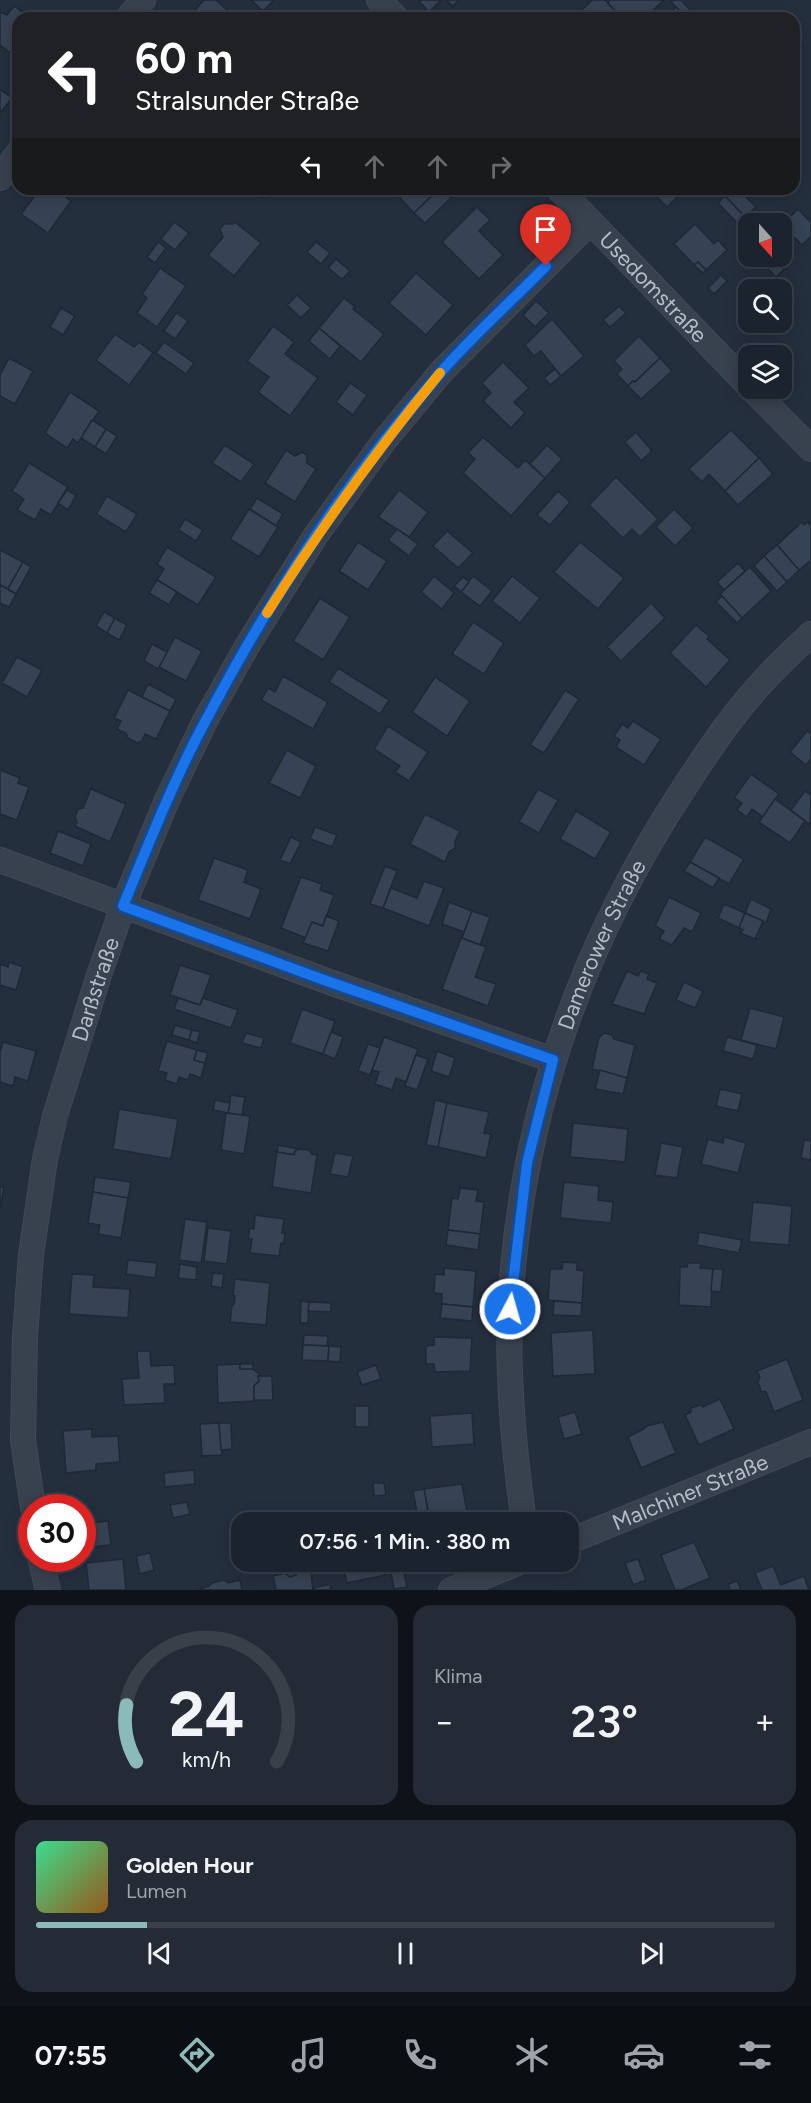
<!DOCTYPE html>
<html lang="de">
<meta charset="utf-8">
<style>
:root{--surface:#1b232e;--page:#242b36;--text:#f1f3f6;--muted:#a0a4aa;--line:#39404a;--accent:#8bbbb9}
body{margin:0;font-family:Figtree,sans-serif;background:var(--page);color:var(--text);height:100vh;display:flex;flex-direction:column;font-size:22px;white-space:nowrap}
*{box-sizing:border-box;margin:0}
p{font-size:20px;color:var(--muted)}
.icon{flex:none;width:33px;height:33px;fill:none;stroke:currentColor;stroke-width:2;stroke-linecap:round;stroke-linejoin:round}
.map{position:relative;height:1590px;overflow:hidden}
.panel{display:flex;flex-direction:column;gap:15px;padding:15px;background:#0f1319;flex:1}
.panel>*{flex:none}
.hud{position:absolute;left:12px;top:12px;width:788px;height:183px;border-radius:18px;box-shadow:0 3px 15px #0003,0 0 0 2px var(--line);background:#202124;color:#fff;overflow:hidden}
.needle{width:39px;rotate:159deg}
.tools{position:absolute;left:738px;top:213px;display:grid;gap:12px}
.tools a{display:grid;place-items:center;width:54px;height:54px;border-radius:12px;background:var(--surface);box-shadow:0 3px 15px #0003,0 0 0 2px var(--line);font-size:30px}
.speed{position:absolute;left:18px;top:1494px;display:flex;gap:12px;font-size:30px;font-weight:700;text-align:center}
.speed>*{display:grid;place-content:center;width:78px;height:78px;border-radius:50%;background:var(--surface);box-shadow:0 3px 15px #0003,0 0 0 2px var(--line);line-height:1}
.speed .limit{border:9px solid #d22;background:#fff;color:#111}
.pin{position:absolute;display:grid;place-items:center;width:51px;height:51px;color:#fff;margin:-62px -26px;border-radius:50% 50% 50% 0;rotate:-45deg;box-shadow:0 0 6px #0007}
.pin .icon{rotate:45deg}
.me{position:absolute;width:66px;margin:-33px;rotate:6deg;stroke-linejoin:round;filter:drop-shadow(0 0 4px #0008)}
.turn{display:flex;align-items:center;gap:21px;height:126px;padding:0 24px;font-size:27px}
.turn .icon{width:78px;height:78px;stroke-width:2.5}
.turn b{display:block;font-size:42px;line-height:51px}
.lanes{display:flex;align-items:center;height:57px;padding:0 24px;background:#0003;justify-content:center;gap:30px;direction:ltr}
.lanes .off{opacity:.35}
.big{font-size:45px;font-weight:600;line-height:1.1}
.panel .tile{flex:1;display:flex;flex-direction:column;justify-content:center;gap:9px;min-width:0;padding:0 21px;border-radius:18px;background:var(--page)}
.panel .dial{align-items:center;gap:0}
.dial svg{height:156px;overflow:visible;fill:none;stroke:var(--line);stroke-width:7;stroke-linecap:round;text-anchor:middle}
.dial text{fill:var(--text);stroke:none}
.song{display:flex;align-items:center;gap:18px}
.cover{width:72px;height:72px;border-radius:9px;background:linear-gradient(135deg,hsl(150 70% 55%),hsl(30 70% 35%))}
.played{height:6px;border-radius:3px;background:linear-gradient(90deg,var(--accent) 15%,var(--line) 15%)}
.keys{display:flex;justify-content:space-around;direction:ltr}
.heat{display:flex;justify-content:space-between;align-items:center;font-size:33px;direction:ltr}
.panel .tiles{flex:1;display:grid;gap:15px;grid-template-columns:1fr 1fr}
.tile:last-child{grid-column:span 2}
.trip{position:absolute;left:231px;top:1512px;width:348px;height:60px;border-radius:18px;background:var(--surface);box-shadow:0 3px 15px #0003,0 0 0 2px var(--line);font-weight:600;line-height:60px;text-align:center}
.dock{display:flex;height:96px;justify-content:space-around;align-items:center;background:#0b0e12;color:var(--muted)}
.dock .icon{width:42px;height:42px}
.dock .on{color:var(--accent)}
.dock b{font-size:27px;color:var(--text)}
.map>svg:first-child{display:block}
</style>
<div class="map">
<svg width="811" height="1590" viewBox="0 0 811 1590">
<rect width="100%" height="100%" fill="#242f3e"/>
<g fill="#364354" stroke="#1f2835" stroke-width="1.5">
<polygon points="204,0 216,0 236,18 188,18"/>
<polygon points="251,0 274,0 263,11"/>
<polygon points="418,0 441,0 429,12"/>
<polygon points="446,0 459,0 453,6"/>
<polygon points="592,0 605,0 619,15 616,18 589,18 582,10"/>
<polygon points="610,0 664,0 644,18 622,18 608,3"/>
<polygon points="674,0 681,0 698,18 687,18 671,2"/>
<polygon points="14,6 30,18 18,18 18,59 0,45 0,12 7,15"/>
<polygon points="676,7 686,17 664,18"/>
<polygon points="794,38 803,47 794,56"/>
<polygon points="0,89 12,98 0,113"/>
<polygon points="40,189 55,189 71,201 48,233 21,214"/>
<polygon points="253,189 280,189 275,196 271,193 265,199"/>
<polygon points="392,189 439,189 414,213"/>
<polygon points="439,189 443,189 451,198 425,223 414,213"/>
<polygon points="649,189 685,189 667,207"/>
<polygon points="732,189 738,189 756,207 745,217 725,196"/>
<polygon points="725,196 745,217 738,224 718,203"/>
<polygon points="477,207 490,220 479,231 503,255 479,279 442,242"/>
<polygon points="798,209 811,223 811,236 802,245 782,225"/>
<polygon points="767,212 773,219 768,224 755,224"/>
<polygon points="174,222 189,233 175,250 161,239"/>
<polygon points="235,222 261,243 234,276 208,255 223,237 220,229 224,224 233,224"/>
<polygon points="695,224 714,244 718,240 727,250 706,270 698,262 694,265 674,244"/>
<polygon points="783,238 789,245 783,252 792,262 776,277 759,260 763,256 782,256"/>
<polygon points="158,242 166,248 155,263 147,257"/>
<polygon points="316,242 330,253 321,264 307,252"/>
<polygon points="336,259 350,271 342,279 328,268"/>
<polygon points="698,262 706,270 703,273 694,265"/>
<polygon points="160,268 186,286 157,327 137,313 147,298 142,294"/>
<polygon points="416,273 453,305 426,335 389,303"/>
<polygon points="721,275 727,281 714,294 708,288"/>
<polygon points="297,295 311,308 301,318 287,305"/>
<polygon points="344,298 355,307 353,309 384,334 361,362 319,328"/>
<polygon points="536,301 549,313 535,327 523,315"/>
<polygon points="619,306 626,313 610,327 603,320"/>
<polygon points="61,308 75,316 63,335 50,327"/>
<polygon points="176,313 188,321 175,339 164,331"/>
<polygon points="552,319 584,356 561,376 541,351 534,356 525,345"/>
<polygon points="273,326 294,342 285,354 318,378 290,416 258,392 269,377 247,361"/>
<polygon points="319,328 340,346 330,359 309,341"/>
<polygon points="115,334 134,347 139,342 153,353 129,385 96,360"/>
<polygon points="639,336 660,358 635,382 633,381 628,386 617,374 622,369 614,361"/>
<polygon points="164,342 194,363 186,374 156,353"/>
<polygon points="9,358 33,371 15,404 0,396 0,375"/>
<polygon points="660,358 672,371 641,399 628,386 633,381 635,382"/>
<polygon points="503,362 529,388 514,402 525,413 511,428 483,401 491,393 482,383"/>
<polygon points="555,369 561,376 550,385 544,378"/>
<polygon points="350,383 367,395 353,415 336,402"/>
<polygon points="70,392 99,411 78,443 73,439 67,448 45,433"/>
<polygon points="92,420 106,429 95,447 81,438"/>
<polygon points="106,429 117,436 106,454 95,447"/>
<polygon points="731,430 759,458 725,491 709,474 702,482 689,469"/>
<polygon points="636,432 652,451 641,461 625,442"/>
<polygon points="483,437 518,468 525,460 545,478 511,516 463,473 475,459 468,453"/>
<polygon points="225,445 254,464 241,482 212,463"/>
<polygon points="547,445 562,459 545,478 530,464"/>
<polygon points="286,450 295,456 302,452 307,455 307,463 316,469 295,502 265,483"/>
<polygon points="759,458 773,474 738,505 725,491"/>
<polygon points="29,463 68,487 51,515 41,509 35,520 17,510 24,499 12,491"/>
<polygon points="616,477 658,519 640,537 632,529 623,538 589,505"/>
<polygon points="67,490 76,495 68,510 58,503"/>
<polygon points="399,490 428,512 409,537 378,517"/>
<polygon points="558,491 570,502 550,525 537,515"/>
<polygon points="107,496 137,514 126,532 96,514"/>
<polygon points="257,498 283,514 276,526 250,509"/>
<polygon points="249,509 278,527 259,557 230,539"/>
<polygon points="674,509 693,528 675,546 656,527"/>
<polygon points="185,519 203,530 196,541 178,530"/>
<polygon points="802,522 804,525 808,522 811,526 811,560 799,570 777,545"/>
<polygon points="397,529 418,544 409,556 388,540"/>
<polygon points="447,531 473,553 458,568 433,546"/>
<polygon points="358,542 387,561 368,590 339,571"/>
<polygon points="580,542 624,578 598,609 554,572"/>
<polygon points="777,545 799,570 787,582 764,556"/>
<polygon points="167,547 216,577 198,605 157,580 164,569 157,564"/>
<polygon points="0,550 23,562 8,589 0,585"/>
<polygon points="764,556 787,582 777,591 754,566"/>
<polygon points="23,562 31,567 16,594 8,589"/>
<polygon points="738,563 745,571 724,590 717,582"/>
<polygon points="750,567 771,591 742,618 720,594"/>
<polygon points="434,576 454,593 442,609 421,592"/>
<polygon points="473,576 492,591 480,606 461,592"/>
<polygon points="512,576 540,598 520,623 492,601"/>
<polygon points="463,577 469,582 461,592 454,586"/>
<polygon points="157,580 177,592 169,605 149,593"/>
<polygon points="0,585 16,594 9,607 0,603"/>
<polygon points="722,596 742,618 737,623 716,602"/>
<polygon points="320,598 350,617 323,660 293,641"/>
<polygon points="651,603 665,618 621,661 607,647"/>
<polygon points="104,612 115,618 107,633 96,626"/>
<polygon points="115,618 127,625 119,640 107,633"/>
<polygon points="473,622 504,643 484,674 452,654"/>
<polygon points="696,625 709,636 707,639 730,660 706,687 670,653"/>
<polygon points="175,637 202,651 186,681 159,667"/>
<polygon points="152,644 167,652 158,669 144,661"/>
<polygon points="17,657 42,670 27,697 2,683"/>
<polygon points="338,668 389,700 380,714 329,682"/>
<polygon points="283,676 328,702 313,729 261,700 268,688 275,692"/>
<polygon points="435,677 470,701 447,736 412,712"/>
<polygon points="148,684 176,699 170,711 142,697"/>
<polygon points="128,690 170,711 156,739 145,734 142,741 137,743 128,738 126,733 117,729 121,721 114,718"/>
<polygon points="565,690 579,699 544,753 530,745"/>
<polygon points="633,721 661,739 644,765 616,747 620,740 614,736 622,724 628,728"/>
<polygon points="388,726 428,752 409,781 395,772 400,766 374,749"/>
<polygon points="807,731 811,734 811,759 806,765 790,752"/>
<polygon points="287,750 316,766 300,798 269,783"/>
<polygon points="0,770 20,778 18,783 29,787 17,820 0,814"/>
<polygon points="751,774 779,794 763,817 752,809 747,817 737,810 742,803 734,798"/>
<polygon points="91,789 126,804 110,842 75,826 77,822 75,817 78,809 83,808"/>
<polygon points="538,789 558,800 539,833 519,822"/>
<polygon points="805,791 811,795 810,825 791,810"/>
<polygon points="775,799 805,821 790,843 759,822"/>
<polygon points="576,811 611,832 595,859 560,839"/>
<polygon points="425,814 460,831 455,841 455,848 449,852 445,862 410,844"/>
<polygon points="315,827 337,835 332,847 310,839"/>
<polygon points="58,831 91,844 83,866 50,853"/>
<polygon points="291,837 301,842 290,864 280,860"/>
<polygon points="705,837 744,859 729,884 690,862"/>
<polygon points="214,858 248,870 244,882 261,889 250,919 198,900"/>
<polygon points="690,862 719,878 713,888 684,871"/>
<polygon points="385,866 397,871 383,908 370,904"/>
<polygon points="301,877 322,884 320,890 334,895 323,926 312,922 306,938 281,928"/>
<polygon points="424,881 444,888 429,926 383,908 391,888 417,898"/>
<polygon points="669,897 701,913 692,932 684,928 672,945 659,939 664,931 655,926"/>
<polygon points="751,899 771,909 766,923 745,913"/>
<polygon points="449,902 472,911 464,932 442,924"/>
<polygon points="724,904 745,913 739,928 718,918"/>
<polygon points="472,911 490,917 480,945 462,938"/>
<polygon points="745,913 763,921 755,939 740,933 743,930 739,928"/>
<polygon points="326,916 339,921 328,951 303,943 312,922 323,926"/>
<polygon points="461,938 486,947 475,977 496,984 488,1006 442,989"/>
<polygon points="9,962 23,967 16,990 0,985 0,964 8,967"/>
<polygon points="180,965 211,975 200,1005 170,995"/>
<polygon points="627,971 638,976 641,971 649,974 647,979 657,983 644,1014 612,1004"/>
<polygon points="684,982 703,991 695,1008 676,1000"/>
<polygon points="178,998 200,1005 203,998 238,1010 231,1028 174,1009"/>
<polygon points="750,1008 784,1017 776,1049 741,1040"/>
<polygon points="302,1009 335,1021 323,1054 290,1043"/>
<polygon points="175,1025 192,1030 189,1040 172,1035"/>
<polygon points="192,1030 200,1032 197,1043 189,1040"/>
<polygon points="331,1032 343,1037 335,1059 323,1054"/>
<polygon points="246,1033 264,1038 261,1048 242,1043"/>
<polygon points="605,1033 612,1035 614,1039 635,1045 627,1078 592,1069 599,1037"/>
<polygon points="384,1037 418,1049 406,1082 396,1078 392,1090 375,1084 379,1072 372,1070"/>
<polygon points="727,1037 757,1045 753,1059 723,1051"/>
<polygon points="167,1041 197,1050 194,1060 205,1063 201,1078 190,1074 188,1080 179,1077 177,1084 165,1080 167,1073 158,1071"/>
<polygon points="3,1042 36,1051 28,1081 15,1077 13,1086 0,1082 0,1052"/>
<polygon points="368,1044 380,1048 370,1075 358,1071"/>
<polygon points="197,1050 208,1053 205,1063 194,1060"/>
<polygon points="437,1051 455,1058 449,1077 431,1071"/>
<polygon points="416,1055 428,1059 417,1090 405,1086"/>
<polygon points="600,1070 627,1078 623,1094 595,1089"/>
<polygon points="720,1089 742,1094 738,1111 716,1106"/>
<polygon points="231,1095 245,1097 242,1115 228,1113"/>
<polygon points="215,1100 230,1103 228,1113 213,1110"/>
<polygon points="435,1100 447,1103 438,1147 426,1145"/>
<polygon points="447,1103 489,1112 484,1133 491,1134 486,1158 438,1147"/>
<polygon points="119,1109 178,1119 171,1159 113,1149"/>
<polygon points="226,1113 250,1116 244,1154 221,1150"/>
<polygon points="573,1123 628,1129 625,1162 570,1157"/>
<polygon points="724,1137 746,1143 738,1173 701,1164 708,1139 723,1143"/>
<polygon points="804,1140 811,1141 811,1160 801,1158"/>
<polygon points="661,1143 683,1147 677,1178 655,1175"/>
<polygon points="278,1145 299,1149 295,1151 294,1155 277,1152"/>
<polygon points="299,1149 309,1150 312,1154 317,1155 311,1193 272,1187 277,1152 294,1155 295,1151"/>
<polygon points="335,1153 353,1156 348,1177 330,1174"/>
<polygon points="95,1177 131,1182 128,1198 93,1192"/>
<polygon points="564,1182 599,1186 598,1200 613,1202 611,1223 560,1218"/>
<polygon points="0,1187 4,1187 0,1210"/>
<polygon points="460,1188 478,1190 476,1201 484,1202 480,1234 448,1230 452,1198 458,1199"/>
<polygon points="93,1192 128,1198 121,1238 98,1234 100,1225 88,1223"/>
<polygon points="753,1202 792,1206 789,1245 749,1242"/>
<polygon points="255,1215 284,1219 282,1233 285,1233 284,1244 281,1243 279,1256 250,1253 252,1239 248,1239 250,1228 254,1229"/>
<polygon points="185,1219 207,1222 201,1263 179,1260"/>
<polygon points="208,1228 231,1231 227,1264 204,1261"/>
<polygon points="448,1230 480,1234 478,1250 446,1245"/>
<polygon points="699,1232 742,1240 739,1253 697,1245"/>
<polygon points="128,1260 157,1263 155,1278 126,1274"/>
<polygon points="563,1262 577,1263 577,1270 584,1271 582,1303 548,1300 550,1269 562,1269"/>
<polygon points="688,1263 701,1263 700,1268 713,1269 711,1307 679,1305 680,1267 687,1267"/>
<polygon points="180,1264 197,1267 196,1280 178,1278"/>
<polygon points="444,1268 476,1271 473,1307 442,1304 442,1294 434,1293 435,1274 444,1275"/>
<polygon points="713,1269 723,1269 721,1292 711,1291"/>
<polygon points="213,1273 224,1274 222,1288 211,1286"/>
<polygon points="72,1274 94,1275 93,1287 130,1289 128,1318 69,1314"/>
<polygon points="235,1279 270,1283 266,1325 230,1322 232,1306 234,1304 235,1296 233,1295"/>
<polygon points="301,1301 309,1302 308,1323 300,1323"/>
<polygon points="554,1301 582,1303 581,1316 553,1315"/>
<polygon points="309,1302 331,1303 331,1312 308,1311"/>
<polygon points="442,1304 473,1307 472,1321 440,1318"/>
<polygon points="593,1330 595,1374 553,1376 551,1333"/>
<polygon points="304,1335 328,1336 327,1346 303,1345"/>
<polygon points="434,1337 472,1338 470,1371 435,1372 434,1364 426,1364 426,1346 434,1345"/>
<polygon points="303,1345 329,1346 328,1361 302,1360"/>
<polygon points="329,1346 341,1347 340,1362 328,1361"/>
<polygon points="137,1351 150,1351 151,1366 174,1365 175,1384 164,1384 165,1403 124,1405 122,1379 139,1378"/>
<polygon points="787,1359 803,1400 774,1412 766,1392 761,1391 758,1382 760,1377 757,1371"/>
<polygon points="240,1364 240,1369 253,1369 259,1374 259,1381 254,1386 254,1401 218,1403 217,1365"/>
<rect x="240" y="1364" width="13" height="5"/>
<polygon points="376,1365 381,1379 362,1385 357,1372"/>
<polygon points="258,1376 272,1376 273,1400 254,1400 254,1386 259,1381"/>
<polygon points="720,1399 734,1429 699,1445 685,1415 691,1412 691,1408 700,1405 703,1407"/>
<rect x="355" y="1406" width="14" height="21"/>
<polygon points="575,1412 582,1434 564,1439 558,1417"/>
<polygon points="472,1413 474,1444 432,1447 430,1416"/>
<polygon points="663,1422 676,1453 641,1468 628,1437 644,1429 646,1426"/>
<polygon points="219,1423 222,1455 202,1456 200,1424"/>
<polygon points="219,1423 231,1423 232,1449 221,1450"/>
<polygon points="92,1429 92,1437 118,1436 120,1462 96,1464 96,1470 66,1473 63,1431"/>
<polygon points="194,1470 195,1484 165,1487 164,1473"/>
<polygon points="373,1483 384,1483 386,1495 374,1496"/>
<polygon points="462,1484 468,1518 430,1522 424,1489"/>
<polygon points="424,1489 428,1511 417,1513 413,1491"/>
<polygon points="187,1502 190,1514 173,1518 170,1505"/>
<polygon points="108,1521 111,1545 82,1548 82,1524"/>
<polygon points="694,1542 710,1578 681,1590 675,1590 661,1555"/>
<polygon points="150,1553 154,1570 140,1574 136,1556"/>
<polygon points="123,1559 126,1590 89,1590 86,1563"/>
<polygon points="638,1559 646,1580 633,1585 625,1563"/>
<polygon points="342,1562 382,1562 385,1575 347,1583"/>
<polygon points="389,1562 402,1562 407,1587 394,1589"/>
<polygon points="402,1562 416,1562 418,1570 404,1573"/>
<polygon points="773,1566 781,1585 804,1576 809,1590 762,1590 755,1573"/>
<polygon points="306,1569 311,1572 313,1590 276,1590 273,1576 285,1573 290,1577 296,1575 298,1570"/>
<polygon points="298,1570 296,1575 290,1577 285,1573"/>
<polygon points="224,1580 228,1583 240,1580 242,1590 197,1590 209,1586 212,1583"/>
<polygon points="737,1581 741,1590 730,1590 728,1584"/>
<polygon points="330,1584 331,1590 315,1590 314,1588"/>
</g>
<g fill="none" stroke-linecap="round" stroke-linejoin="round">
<defs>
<g id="street">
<polyline points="379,0 396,18"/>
<polyline points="128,18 143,0"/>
<polyline points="0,178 18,153"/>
<path id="s1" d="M559,189L748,385"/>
<polyline points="751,388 811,449"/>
<polyline points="0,860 324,980 553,1060"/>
<path id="s2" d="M33,1508L23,1440L25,1336L31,1255L45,1159L55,1116L98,978L123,906L167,800L205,721L247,646L316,535L384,441L442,371L590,222"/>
<path id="s3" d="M524,1522C514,1452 507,1380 510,1309C520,1118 580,946 684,788C710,748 736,709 769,675C782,661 797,647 811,634"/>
<path id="s4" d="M568,1542L811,1442"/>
<polyline points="40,1558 48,1590"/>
<polyline points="451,1590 520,1562"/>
</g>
</defs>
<use href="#street" stroke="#414a57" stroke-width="26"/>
<use href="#street" stroke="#38414e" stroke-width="24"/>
</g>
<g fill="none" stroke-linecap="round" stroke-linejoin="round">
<defs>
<path id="route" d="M510,1309L527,1163L553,1060L324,980L123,906C149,843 174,779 206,720C271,597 349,476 441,372C474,334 512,301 546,266"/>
</defs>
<use href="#route" stroke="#114b97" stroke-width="15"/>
<use href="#route" stroke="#1a73e8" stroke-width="10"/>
<path stroke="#f59e0b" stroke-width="10" d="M267,613C321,527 376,451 440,373"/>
</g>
<g text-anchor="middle" stroke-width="6" stroke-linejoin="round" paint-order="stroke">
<g font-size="22" fill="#b4bcc9" stroke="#1d2633">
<text dy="8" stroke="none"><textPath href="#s1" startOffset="136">Usedomstraße</textPath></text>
<text dy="8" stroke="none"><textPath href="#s3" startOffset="592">Damerower Straße</textPath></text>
<text dy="8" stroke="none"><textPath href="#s2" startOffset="528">Darßstraße</textPath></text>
<text dy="8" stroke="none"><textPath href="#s4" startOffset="132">Malchiner Straße</textPath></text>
</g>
</g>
</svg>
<div class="tools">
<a><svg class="needle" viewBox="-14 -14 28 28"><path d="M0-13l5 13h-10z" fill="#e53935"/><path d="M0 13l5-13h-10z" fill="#a0a4aa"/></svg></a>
<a><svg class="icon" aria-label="search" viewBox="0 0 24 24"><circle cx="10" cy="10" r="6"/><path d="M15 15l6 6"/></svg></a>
<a><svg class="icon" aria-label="layers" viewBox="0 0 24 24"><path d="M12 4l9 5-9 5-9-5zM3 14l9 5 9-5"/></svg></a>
</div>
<div class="speed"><div class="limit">30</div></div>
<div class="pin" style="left:546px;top:266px;background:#d93025"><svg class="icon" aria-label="arrive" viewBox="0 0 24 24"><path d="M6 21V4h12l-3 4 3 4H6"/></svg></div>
<svg class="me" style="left:510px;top:1309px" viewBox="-20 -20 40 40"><circle r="17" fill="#1a73e8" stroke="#fff" stroke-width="3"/><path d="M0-11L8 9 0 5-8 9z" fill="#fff"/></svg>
<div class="trip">07:56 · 1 Min. · 380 m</div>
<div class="hud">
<div class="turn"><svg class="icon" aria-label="left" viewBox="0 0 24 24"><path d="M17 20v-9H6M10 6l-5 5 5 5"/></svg><div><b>60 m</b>Stralsunder Straße</div></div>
<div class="lanes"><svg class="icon" aria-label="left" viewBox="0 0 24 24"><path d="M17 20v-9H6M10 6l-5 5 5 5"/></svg><svg class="icon off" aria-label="ahead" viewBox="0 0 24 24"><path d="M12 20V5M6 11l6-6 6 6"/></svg><svg class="icon off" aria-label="ahead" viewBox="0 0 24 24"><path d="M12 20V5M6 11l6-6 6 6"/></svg><svg class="icon off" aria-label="right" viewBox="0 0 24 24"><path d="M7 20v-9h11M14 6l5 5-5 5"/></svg></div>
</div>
</div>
<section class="panel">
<div class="tiles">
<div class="tile dial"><svg viewBox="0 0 100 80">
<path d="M14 69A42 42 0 1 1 86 69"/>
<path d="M14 69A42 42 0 0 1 9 40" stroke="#8bbbb9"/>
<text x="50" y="56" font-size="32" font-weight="700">24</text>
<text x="50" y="72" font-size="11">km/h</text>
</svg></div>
<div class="tile"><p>Klima</p>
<div class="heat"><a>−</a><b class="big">23°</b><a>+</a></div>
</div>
<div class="tile">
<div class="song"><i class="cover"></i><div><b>Golden Hour</b><p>Lumen</p></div></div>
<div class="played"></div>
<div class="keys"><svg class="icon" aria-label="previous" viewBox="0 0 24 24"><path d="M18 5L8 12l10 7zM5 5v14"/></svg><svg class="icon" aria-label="pause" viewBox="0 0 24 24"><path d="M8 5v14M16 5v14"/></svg><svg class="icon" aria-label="next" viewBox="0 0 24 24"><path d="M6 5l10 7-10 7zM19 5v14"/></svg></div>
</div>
</div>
</section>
<nav class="dock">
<b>07:55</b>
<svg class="icon on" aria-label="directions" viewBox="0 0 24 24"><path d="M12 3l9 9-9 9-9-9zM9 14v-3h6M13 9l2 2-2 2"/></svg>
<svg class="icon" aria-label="music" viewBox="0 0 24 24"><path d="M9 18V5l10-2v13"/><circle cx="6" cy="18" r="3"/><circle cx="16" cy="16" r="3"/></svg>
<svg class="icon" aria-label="phone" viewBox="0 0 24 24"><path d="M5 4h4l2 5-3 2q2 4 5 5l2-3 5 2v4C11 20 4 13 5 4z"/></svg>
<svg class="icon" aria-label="climate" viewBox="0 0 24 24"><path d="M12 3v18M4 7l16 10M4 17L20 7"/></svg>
<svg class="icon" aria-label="car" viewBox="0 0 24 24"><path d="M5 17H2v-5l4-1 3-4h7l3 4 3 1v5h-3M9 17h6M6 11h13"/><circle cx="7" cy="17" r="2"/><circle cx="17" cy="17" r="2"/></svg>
<svg class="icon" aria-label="filters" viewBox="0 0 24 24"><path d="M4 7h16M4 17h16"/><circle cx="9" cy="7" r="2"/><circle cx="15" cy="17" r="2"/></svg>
</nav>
